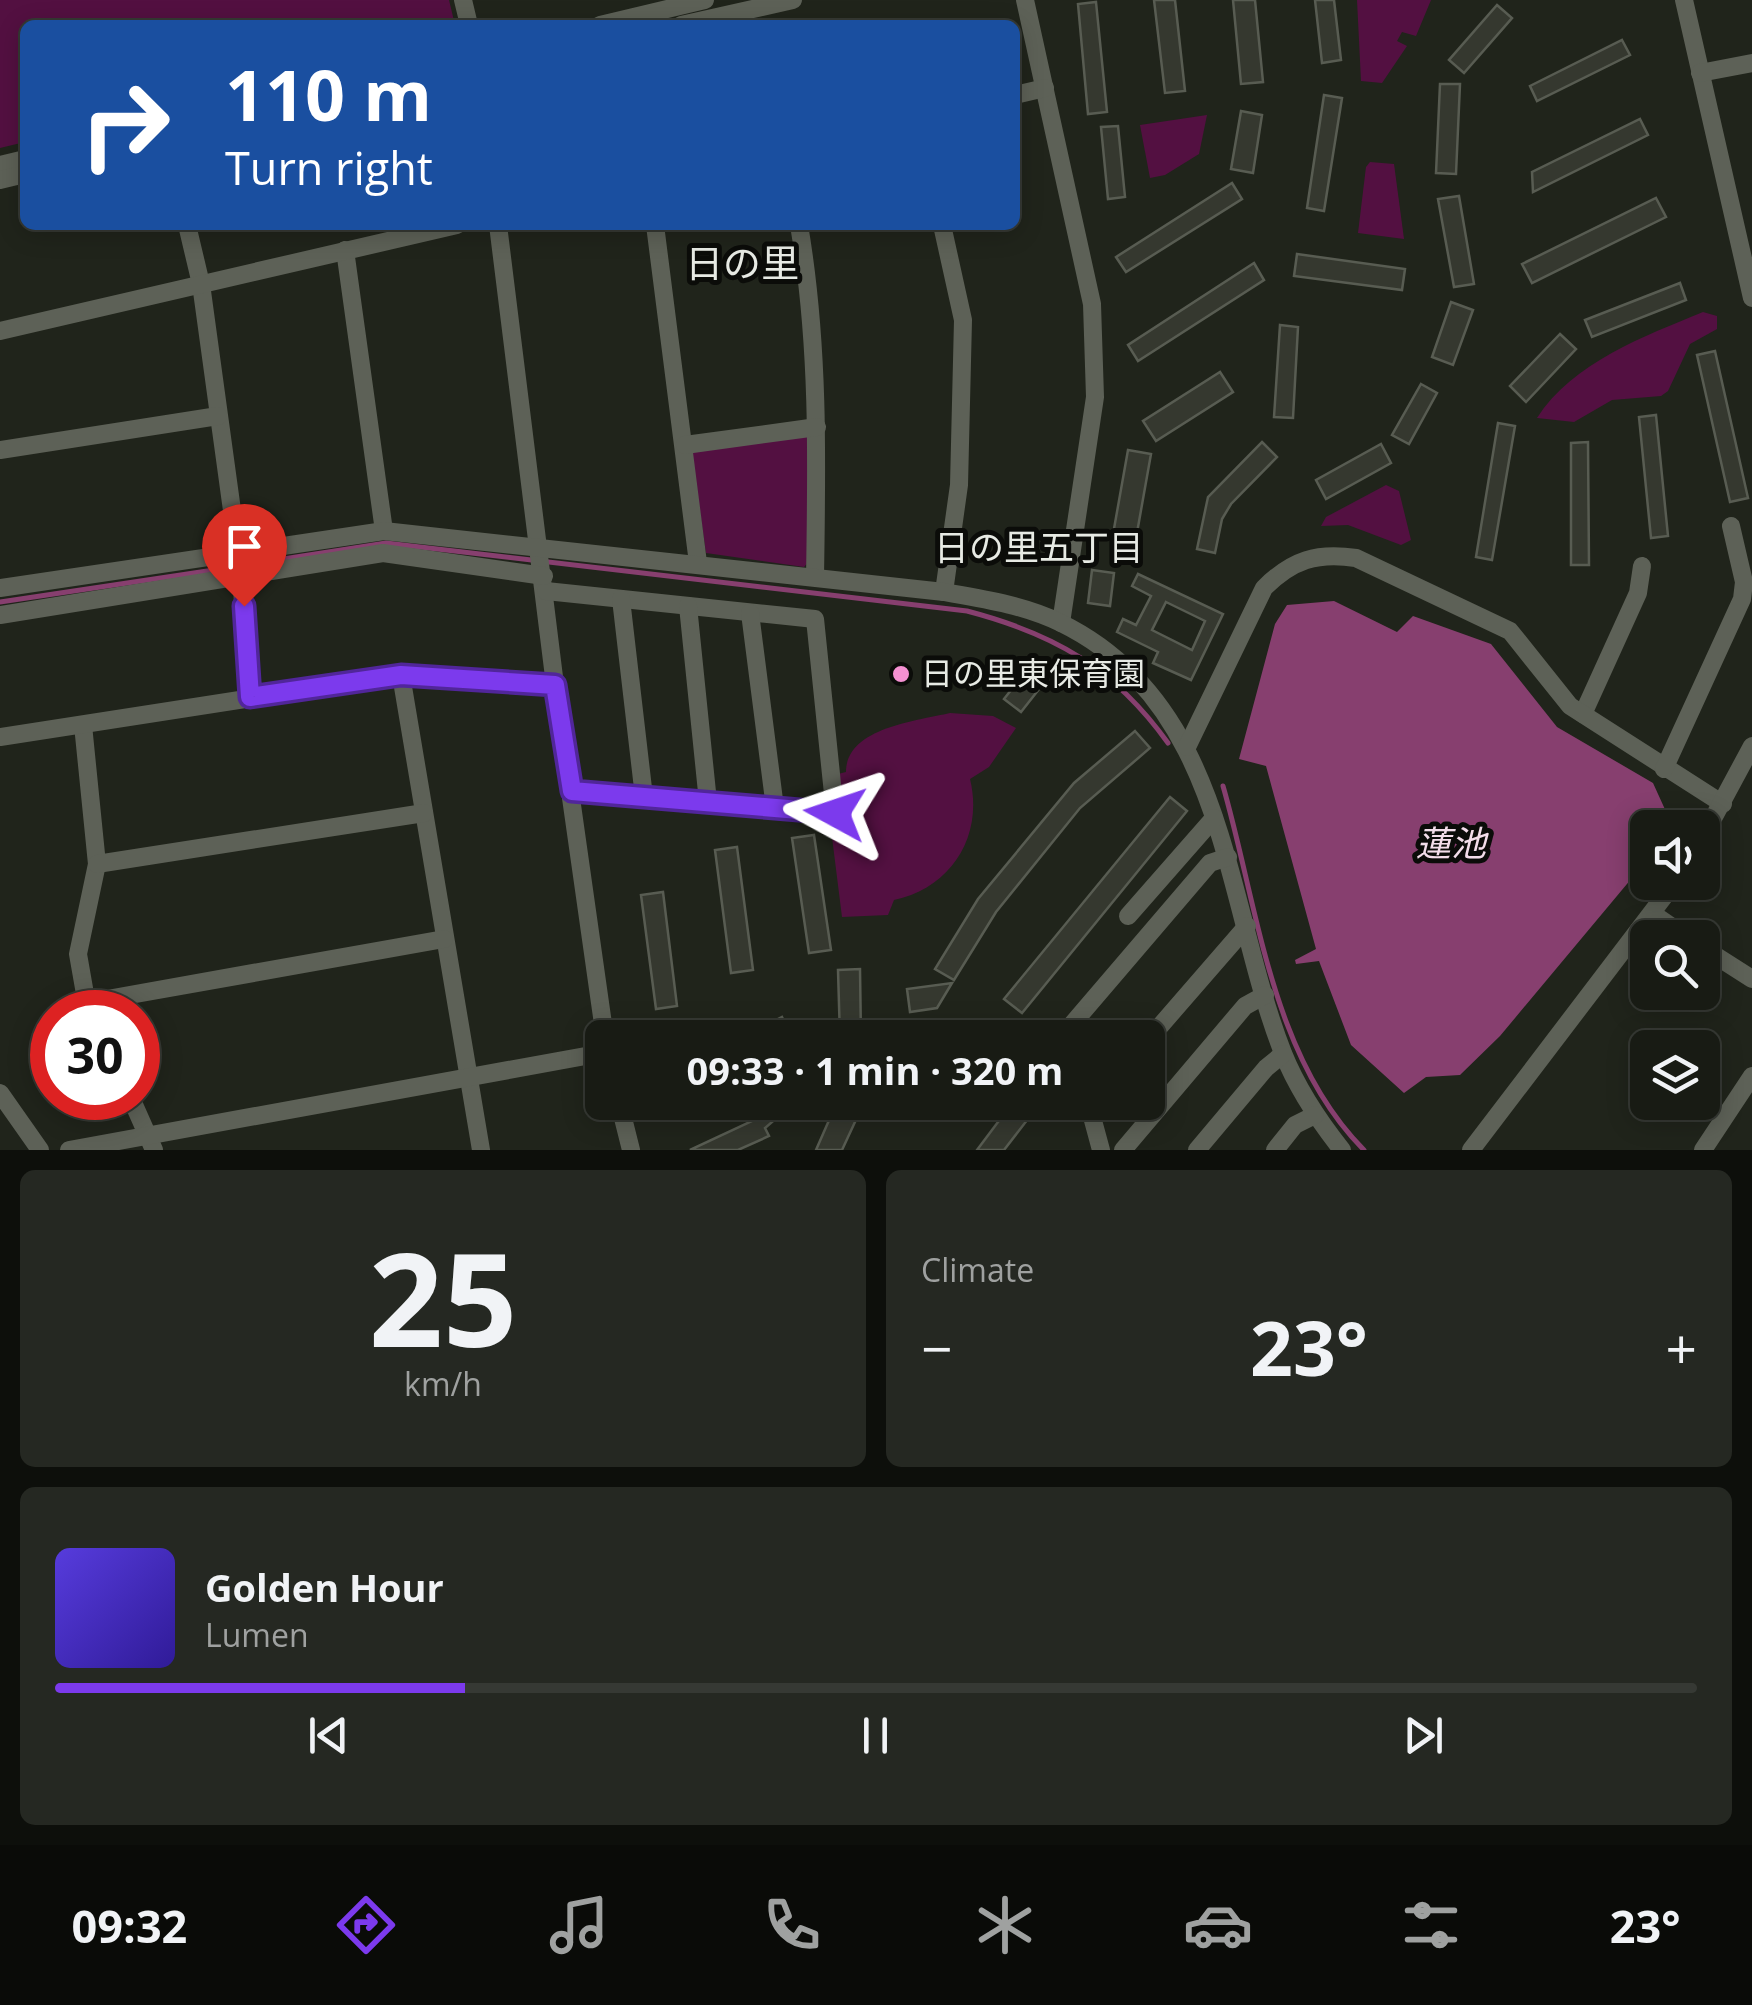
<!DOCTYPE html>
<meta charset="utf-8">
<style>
:root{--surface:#181b14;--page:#252822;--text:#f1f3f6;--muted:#9fa1a0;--line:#363934;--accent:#7c3aed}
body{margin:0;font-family:"Open Sans","Noto Sans JP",sans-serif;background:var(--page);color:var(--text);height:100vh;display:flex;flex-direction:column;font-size:38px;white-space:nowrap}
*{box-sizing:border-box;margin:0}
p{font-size:32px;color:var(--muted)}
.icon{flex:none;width:55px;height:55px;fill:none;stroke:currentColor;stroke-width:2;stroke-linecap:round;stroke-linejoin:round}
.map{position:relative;height:1150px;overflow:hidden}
.details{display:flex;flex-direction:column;gap:20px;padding:20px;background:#0d0f0b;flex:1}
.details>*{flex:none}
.banner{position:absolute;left:20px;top:20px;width:1000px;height:210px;border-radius:15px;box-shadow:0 5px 25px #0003,0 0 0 2px var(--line);background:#1a4fa0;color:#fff;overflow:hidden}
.tools{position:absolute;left:1630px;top:810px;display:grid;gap:20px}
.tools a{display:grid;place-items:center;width:90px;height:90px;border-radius:15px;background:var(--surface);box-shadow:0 5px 25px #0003,0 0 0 2px var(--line);font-size:50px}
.speed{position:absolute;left:30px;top:990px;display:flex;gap:20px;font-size:50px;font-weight:700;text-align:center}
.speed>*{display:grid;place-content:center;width:130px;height:130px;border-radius:50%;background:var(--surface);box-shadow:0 5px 25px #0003,0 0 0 2px var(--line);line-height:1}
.speed .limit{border:15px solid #d22;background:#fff;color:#111}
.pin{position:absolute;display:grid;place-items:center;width:85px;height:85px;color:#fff;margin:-102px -42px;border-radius:50% 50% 50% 0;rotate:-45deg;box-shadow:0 0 10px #0007}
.pin .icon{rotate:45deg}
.me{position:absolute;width:110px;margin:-55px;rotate:275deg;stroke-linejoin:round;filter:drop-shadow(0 0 8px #0008)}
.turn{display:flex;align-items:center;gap:35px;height:210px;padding:0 40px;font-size:45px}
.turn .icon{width:130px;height:130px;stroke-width:2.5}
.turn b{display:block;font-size:70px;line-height:85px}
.big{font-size:75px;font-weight:700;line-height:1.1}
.details .card{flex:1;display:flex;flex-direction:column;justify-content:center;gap:15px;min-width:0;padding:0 35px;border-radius:15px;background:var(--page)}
.details .dial{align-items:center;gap:0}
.dial b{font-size:130px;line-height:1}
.song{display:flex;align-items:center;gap:30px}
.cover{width:120px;height:120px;border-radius:15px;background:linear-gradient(135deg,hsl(250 70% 55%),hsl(250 70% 35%))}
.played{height:10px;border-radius:5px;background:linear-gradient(90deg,var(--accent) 25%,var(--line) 25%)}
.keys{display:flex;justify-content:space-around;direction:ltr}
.heat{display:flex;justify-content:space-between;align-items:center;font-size:55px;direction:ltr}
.details .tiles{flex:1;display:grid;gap:20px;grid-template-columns:1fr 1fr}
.card:last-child{grid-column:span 2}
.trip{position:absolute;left:585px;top:1020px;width:580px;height:100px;border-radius:15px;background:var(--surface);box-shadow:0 5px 25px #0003,0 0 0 2px var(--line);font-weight:700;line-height:100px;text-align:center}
.menu{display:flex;height:160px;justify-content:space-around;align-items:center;background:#0a0b08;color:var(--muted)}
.menu .icon{width:70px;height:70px}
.menu .on{color:var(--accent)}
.menu b{font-size:45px;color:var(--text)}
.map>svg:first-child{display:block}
</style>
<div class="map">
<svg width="1752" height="1150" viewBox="0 0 1752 1150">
<rect width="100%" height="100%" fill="#20241b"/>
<g fill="#531041">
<polygon points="0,0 449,0 455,25 25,25 25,142 0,148"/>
<polygon points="1357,0 1431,0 1416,36 1402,32 1397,41 1407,46 1382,83 1361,81"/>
<polygon points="1207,115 1199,154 1165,175 1150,178 1140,125"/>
<polygon points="1370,162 1394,164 1404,239 1358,233 1366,167"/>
<path d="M1703,312L1717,316V329L1690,344L1668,391L1661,396L1612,400L1574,422L1537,418C1573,362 1645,336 1703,312Z"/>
<polygon points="802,434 810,439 810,560 804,567 706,553 692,455 695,448"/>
<polygon points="1386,485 1399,491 1411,540 1401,545 1348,525 1321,526 1326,517"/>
<path d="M950,713L993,716L1016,728L989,767L970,779C984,836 951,888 894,900L888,915L842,917L831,829L843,818L838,774L846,772C846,728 916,721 950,713Z"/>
</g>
<polygon fill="#873f6f" points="1334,601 1397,632 1413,616 1491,644 1557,727 1653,783 1673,827 1648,828 1647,860 1500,1036 1460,1075 1426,1077 1404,1093 1351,1045 1319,961 1296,964 1295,960 1316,949 1266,766 1239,759 1275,624 1287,605"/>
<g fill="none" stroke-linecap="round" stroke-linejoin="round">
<g stroke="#873f6f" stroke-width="5">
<path d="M245,565L386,543L967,611C1055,634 1114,668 1168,743"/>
<polyline points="0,602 234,567"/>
<path d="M1223,786C1258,907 1271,1057 1364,1150"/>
</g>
</g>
<g fill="#35382f" stroke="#585c52" stroke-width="2.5" fill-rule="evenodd">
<polygon points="1154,0 1175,0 1185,91 1165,93"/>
<polygon points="1233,0 1255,0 1263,82 1241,84"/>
<polygon points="1315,0 1334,0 1341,60 1322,63"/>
<polygon points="1096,2 1107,112 1088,114 1078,4"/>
<polygon points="1497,5 1512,18 1464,73 1449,60"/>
<polygon points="1622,40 1630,55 1537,101 1530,86"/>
<polygon points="1440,84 1460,84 1456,174 1436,173"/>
<polygon points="1324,95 1342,98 1324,211 1307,208"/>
<polygon points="1241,111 1262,115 1253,173 1231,169"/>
<polygon points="1640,119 1648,135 1533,192 1532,172"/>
<polygon points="1118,126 1125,197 1108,199 1101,127"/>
<polygon points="1232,183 1242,199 1126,272 1116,257"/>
<polygon points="1459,196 1474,284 1454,287 1438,199"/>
<polygon points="1656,198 1666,217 1532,283 1522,264"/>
<polygon points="1297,254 1405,269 1402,290 1294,276"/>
<polygon points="1254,263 1264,280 1138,361 1128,345"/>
<polygon points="1680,283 1686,300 1592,337 1585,320"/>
<polygon points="1451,302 1473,310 1453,365 1432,357"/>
<polygon points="1280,325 1298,327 1293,418 1274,417"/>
<polygon points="1560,334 1576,349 1526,402 1510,386"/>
<polygon points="1715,351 1748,498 1730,502 1697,355"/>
<polygon points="1220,372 1233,392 1156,441 1143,421"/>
<polygon points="1421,384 1437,393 1409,444 1392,435"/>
<polygon points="1656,415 1668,536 1651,538 1639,417"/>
<polygon points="1498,423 1515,426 1492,560 1476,557"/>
<polygon points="1262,442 1277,457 1231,504 1222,519 1215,553 1197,549 1208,497"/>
<polygon points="1588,442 1589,565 1571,565 1571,443"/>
<polygon points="1381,444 1391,463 1326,499 1316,480"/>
<polygon points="1128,450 1151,454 1135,544 1112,540"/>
<polygon points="1092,570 1114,573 1110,606 1088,603"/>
<path d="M1138,574L1223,614L1191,680L1153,663L1158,652L1117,632L1123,619L1136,625L1151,596L1132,586ZM1166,602L1205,621L1192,650L1152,630Z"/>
<polygon points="1030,666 1047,679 1021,712 1004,699"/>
<polygon points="1135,731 1150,748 1080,808 996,912 954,980 935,969 978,899 1074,783"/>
<polygon points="1170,797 1187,811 1022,1013 1004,999"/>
<polygon points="814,835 831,950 809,953 792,838"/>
<polygon points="737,847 753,970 731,973 715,850"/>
<polygon points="663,892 677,1006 656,1009 641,895"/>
<polygon points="860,969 861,1038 840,1038 838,970"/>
<polygon points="952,983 937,1008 910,1012 907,989"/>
<polygon points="782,1017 792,1038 740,1038"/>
<polygon points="837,1102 861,1109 842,1150 816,1150"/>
<polygon points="1013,1102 1041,1102 1004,1150 977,1150"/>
<polygon points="784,1106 786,1110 765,1128 769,1136 738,1150 690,1150"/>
</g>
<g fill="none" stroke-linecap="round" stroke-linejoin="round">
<g stroke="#5d6157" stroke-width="18">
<polyline points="463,0 469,25"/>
<polyline points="1025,0 1092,304 1095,397 1061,623"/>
<polyline points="1684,0 1752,298"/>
<polyline points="600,25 705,0"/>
<polyline points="681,25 793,0"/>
<polyline points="1700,73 1752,63"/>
<polyline points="1015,95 1045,88"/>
<polyline points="0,165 25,159"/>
<polyline points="0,180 25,174"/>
<polyline points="187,225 201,284 241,576 250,697"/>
<polyline points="498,225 555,685 605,1038"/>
<polyline points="655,225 698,563"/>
<path d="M799,225C819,342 817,459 815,577"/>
<polyline points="942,225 963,320 959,485 944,592"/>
<polyline points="345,250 384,531"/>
<polyline points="0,331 457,225"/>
<polyline points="685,445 817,427"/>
<polyline points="0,450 218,416"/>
<path d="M0,588L384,531L944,592C984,599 1024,605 1061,623C1228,705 1224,903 1283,1053C1297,1088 1319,1121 1342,1150"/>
<polyline points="546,591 815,619 835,813 572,791"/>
<polyline points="621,599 644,797"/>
<polyline points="688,606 708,802"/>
<polyline points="750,613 775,808"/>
<polyline points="0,615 383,553 544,576"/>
<polyline points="401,675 481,1150"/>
<polyline points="1583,714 1638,593 1642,566"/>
<polyline points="83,725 97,864 78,954 88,1011"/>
<polyline points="0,737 401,675 555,685"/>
<path d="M1187,747L1264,588C1292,560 1317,552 1356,558L1510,631L1570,706L1723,804"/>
<polyline points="1664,769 1742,599 1744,582 1731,526"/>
<polyline points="1702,839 1752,746"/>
<polyline points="97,864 424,813"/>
<polyline points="1653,914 1688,938"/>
<polyline points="1128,916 1214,818"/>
<polyline points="1702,947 1752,979"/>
<polyline points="85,1003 444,939"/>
<polyline points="1028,1033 1068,1029 1210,863 1228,857"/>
<polyline points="1148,1040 1247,926"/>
<polyline points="0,1093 40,1150"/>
<polyline points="131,1098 154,1150"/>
<polyline points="619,1102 631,1150"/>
<polyline points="1088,1102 1101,1150"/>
<polyline points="69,1150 602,1053"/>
<polyline points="1123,1150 1245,1006 1265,995"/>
<polyline points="1197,1150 1266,1068 1283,1054"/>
<polyline points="1275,1150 1295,1125 1315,1115"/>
<polyline points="1471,1150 1675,882"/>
<polyline points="1703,1150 1752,1076"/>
</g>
</g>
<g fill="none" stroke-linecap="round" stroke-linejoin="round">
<defs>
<polyline id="route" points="244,606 250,697 401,675 555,685 572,791 835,813"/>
</defs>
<use href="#route" stroke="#51269a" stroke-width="25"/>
<use href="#route" stroke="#7c3aed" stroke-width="18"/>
</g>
<circle fill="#f591d2" stroke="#0b0c09" stroke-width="4" cx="901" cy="674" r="10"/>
<g text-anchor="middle" stroke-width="10" stroke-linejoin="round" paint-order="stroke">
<g font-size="32" fill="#e7eae4" stroke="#0b0c09" text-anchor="start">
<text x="921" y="685">日の里東保育園</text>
</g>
<g font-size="35" fill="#e7eae4" stroke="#0b0c09">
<text x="1039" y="560">日の里五丁目</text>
</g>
<g font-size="35" font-style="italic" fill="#f3ddea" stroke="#0b0c09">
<text x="1451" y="856">蓮池</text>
</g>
<g font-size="38" fill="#e7eae4" stroke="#0b0c09">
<text x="742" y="277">日の里</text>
</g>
</g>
</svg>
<div class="tools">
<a><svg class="icon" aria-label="sound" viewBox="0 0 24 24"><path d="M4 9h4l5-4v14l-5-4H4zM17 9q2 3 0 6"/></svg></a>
<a><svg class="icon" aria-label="search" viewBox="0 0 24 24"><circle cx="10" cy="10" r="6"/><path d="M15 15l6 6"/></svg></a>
<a><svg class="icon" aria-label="layers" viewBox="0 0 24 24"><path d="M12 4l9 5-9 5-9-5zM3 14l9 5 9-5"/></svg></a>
</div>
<div class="speed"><div class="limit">30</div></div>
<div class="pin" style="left:244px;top:606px;background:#d93025"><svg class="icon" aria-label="arrive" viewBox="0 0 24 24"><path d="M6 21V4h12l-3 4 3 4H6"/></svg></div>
<svg class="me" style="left:835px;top:813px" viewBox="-20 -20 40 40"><path d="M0-17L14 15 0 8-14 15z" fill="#7c3aed" stroke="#fff" stroke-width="4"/></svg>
<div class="trip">09:33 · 1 min · 320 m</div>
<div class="banner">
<div class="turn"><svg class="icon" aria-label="right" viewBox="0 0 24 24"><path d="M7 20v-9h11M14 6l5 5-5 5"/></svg><div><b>110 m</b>Turn right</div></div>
</div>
</div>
<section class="details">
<div class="tiles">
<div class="card dial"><b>25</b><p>km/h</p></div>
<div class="card"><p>Climate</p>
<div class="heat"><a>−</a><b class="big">23°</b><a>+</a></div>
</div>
<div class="card">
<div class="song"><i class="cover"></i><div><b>Golden Hour</b><p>Lumen</p></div></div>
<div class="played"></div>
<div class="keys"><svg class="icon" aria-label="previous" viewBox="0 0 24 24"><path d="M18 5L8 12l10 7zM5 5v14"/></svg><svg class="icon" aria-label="pause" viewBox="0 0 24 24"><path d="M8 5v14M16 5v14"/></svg><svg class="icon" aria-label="next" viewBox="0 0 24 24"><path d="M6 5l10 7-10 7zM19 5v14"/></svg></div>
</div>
</div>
</section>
<nav class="menu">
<b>09:32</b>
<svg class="icon on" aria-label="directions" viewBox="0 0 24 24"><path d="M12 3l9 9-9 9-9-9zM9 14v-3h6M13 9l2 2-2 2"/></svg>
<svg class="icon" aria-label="music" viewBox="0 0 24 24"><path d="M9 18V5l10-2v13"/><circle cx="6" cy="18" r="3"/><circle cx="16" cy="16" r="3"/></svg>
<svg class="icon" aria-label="phone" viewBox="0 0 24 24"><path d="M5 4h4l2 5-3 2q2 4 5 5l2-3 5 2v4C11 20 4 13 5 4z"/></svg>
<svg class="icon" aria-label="climate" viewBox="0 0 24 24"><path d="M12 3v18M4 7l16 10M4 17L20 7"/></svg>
<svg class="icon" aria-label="car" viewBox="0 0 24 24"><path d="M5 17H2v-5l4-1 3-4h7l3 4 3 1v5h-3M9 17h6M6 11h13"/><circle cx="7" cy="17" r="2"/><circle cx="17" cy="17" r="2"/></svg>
<svg class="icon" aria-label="filters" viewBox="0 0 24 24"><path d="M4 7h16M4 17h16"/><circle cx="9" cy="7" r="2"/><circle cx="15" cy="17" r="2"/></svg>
<b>23°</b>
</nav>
